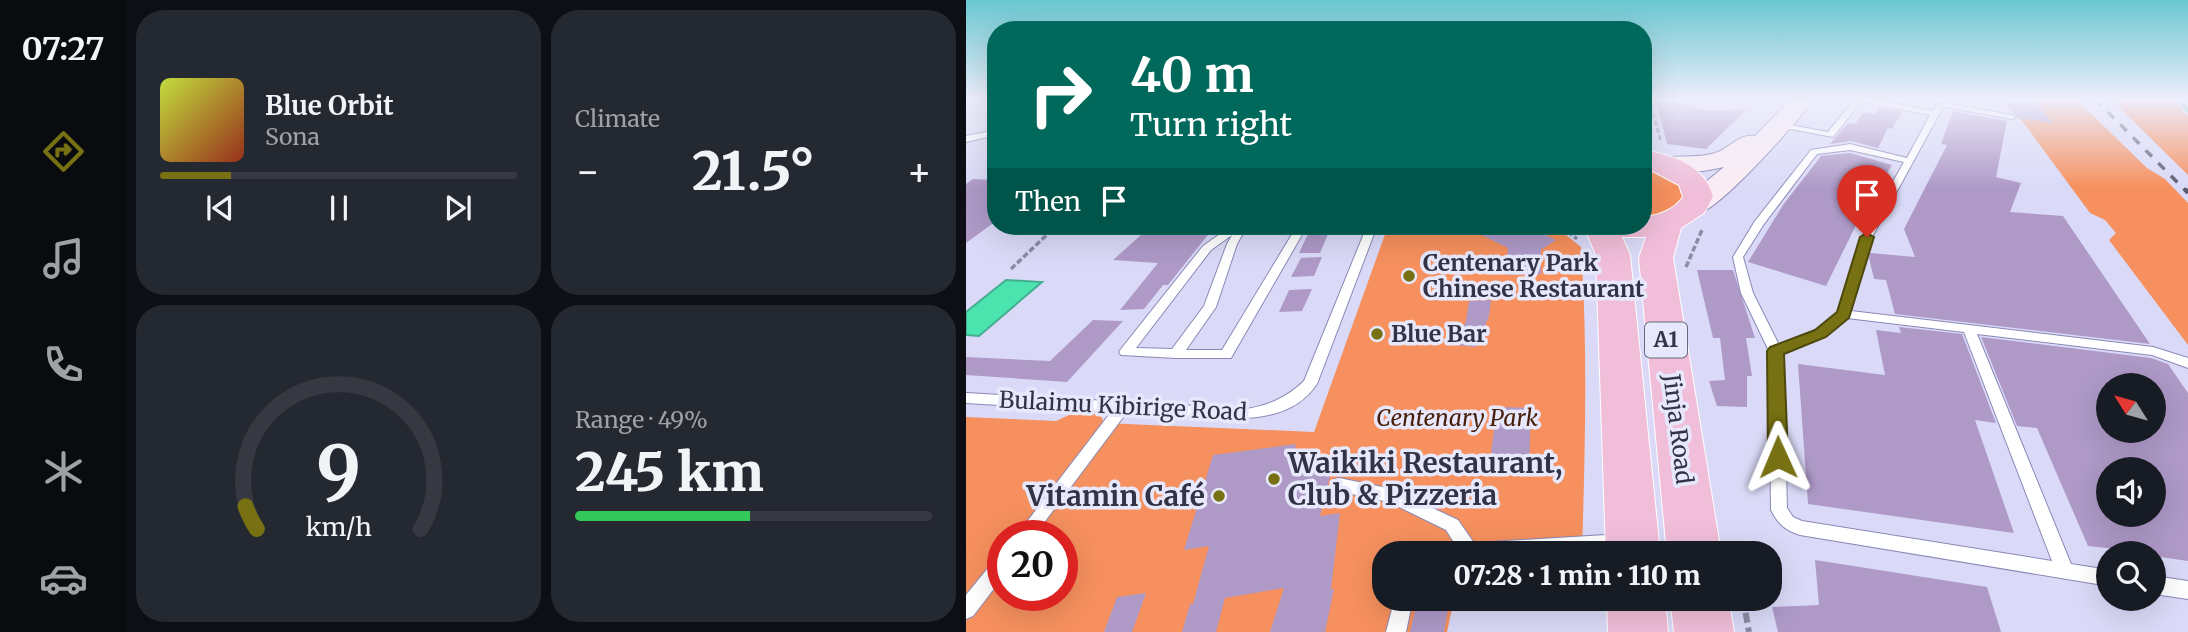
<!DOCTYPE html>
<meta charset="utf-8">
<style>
:root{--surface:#171b24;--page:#242831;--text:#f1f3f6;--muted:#9ea1a6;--line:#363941;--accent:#777113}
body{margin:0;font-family:Merriweather,serif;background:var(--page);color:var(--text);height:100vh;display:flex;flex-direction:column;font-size:26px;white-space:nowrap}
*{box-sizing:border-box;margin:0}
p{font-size:23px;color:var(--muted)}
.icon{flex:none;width:38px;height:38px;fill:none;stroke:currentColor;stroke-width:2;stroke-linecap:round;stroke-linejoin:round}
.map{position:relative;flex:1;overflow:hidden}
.sheet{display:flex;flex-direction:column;gap:10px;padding:10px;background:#0d0f14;width:840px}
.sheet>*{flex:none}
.hud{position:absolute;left:21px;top:21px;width:665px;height:214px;border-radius:28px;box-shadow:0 7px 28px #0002;background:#00695c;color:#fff;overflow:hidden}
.needle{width:46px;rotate:307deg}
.buttons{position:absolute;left:1130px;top:373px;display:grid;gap:14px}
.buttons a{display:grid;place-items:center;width:70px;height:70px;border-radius:50%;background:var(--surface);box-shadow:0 7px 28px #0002;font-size:35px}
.speed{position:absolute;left:21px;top:520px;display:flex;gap:14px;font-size:35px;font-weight:700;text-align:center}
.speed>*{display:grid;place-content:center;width:91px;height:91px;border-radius:50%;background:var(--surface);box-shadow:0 7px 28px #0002;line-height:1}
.speed .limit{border:10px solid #d22;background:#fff;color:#111}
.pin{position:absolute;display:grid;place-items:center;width:60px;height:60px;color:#fff;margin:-72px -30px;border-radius:50% 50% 50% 0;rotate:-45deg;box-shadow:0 0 7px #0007}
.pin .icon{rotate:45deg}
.me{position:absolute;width:77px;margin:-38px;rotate:359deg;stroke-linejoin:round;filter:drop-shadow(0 0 5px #0008)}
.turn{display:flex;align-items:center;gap:24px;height:147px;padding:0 28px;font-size:32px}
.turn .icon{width:91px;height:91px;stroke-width:2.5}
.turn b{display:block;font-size:49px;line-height:60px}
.then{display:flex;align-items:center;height:66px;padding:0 28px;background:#0003;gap:14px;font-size:26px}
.big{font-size:52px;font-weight:800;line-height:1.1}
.sheet .widget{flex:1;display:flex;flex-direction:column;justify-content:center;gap:10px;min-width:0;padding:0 24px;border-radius:28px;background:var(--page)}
.sheet .dial{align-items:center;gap:0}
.dial svg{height:182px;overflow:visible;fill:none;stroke:var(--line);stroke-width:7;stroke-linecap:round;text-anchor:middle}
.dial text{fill:var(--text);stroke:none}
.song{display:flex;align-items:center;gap:21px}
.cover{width:84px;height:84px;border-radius:10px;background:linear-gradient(135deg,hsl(70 70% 55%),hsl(10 70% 35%))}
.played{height:7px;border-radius:4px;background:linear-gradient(90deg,var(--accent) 20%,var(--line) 20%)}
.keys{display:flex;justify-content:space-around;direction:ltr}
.heat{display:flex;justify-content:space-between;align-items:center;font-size:38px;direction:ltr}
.charge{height:10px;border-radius:5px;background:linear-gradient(90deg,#34c759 49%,var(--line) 0)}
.sheet .tiles{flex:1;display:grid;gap:10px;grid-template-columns:repeat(2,1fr)}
.trip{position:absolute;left:406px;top:541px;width:410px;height:70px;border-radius:28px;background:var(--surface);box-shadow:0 7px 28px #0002;font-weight:800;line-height:70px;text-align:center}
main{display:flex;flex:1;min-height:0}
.menu{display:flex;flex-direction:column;width:126px;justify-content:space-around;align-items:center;background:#090b0e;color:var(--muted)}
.menu .icon{width:49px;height:49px}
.menu .active{color:var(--accent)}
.menu b{font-size:32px;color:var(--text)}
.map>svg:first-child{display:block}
</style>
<main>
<nav class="menu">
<b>07:27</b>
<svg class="icon active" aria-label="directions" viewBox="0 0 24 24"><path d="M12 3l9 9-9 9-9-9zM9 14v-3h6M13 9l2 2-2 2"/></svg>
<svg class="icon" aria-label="music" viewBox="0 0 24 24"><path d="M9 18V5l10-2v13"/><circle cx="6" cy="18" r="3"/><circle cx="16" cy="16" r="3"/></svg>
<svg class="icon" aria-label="phone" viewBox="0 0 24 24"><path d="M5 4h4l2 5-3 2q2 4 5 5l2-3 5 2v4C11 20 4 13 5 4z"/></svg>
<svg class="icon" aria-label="climate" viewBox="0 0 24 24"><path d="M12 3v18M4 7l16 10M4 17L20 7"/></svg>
<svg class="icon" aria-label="car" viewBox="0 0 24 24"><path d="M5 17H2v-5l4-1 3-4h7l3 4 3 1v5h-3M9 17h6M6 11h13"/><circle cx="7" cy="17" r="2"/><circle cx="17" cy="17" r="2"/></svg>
</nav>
<section class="sheet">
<div class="tiles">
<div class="widget">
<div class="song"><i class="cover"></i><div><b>Blue Orbit</b><p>Sona</p></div></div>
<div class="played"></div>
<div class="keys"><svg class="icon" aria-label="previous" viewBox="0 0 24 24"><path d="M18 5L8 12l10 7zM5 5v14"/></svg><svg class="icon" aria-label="pause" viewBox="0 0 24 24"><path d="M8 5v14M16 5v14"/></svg><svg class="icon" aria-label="next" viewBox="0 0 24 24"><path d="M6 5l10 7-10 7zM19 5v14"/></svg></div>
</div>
<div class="widget"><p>Climate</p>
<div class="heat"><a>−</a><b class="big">21.5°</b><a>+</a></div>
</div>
<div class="widget dial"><svg viewBox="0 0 100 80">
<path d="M14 69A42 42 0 1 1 86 69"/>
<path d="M14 69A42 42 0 0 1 9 59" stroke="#777113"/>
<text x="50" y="56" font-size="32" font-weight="700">9</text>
<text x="50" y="72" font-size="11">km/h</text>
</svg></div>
<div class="widget"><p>Range · 49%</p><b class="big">245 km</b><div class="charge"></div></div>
</div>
</section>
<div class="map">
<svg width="1222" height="632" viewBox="0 0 1222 632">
<rect width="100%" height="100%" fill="#dadaf8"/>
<g fill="#f6905e" fill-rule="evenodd">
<polygon points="1067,99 1110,99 1181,168 1199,179 1222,203 1222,345 1143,240 1150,233 1139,220 1124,213 1054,118 1085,121"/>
<polygon points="1145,99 1205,99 1222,116 1222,175"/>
<path d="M677,167C696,170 738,193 704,211C696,215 686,217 677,219Z"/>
<path d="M422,226H589L615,247C622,349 619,451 616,553H418V598L488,599L481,632H0V417L90,421L103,415L134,414L138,423L348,432ZM37,536H96V595H37Z"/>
</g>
<polygon fill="#4be3ae" stroke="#44ae8f" stroke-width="2" points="40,280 76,282 13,336 0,335 0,312"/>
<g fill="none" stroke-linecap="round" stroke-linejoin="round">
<polyline stroke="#44ae8f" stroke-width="5" points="1212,99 1222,110"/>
</g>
<g fill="#ae99c7" fill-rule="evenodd">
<polygon points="690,99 709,99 710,102 742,111 781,109 740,149 701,144"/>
<polygon points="1035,99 1068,102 1087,123 1052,118"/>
<polygon points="913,108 936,112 926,129 922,128 912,148 885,141 864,144 882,123 889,124 898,112 909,114"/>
<polygon points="987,111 1041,121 1030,177 1055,183 1044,212 1097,216 1184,344 929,314 920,280 908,279 903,258 904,253 949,257 938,229 981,145 975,144"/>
<polygon points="884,153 926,165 893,219 860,286 782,262 817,205 855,156"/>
<polygon points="7,179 30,180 30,221 0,243 0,184"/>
<polygon points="185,226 249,226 202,285 197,285 178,309 154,310 192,263 147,260"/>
<polygon points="497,226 560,226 590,240 575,250 575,274 540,275 542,248"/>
<polygon points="342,234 362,234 354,253 333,253"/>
<polygon points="356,257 348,276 325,277 335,258"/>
<polygon points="731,270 767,270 789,338 780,338 786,376 781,376 781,407 751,406 743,381 759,380 754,338 747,338"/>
<polygon points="346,289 336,311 313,312 323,290"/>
<polygon points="525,300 523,316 510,347 490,345 500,321 503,301"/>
<polygon points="127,320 157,321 101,382 0,375 0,357 84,361"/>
<polygon points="933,327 996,334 1030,423 1009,420 1048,533 842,504 832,364 919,375 910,330 935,333"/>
<path d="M1015,337L1185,358L1202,364L1222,393V561L1188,556V553L1122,546L1071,428L1051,426ZM1143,385H1188V430H1143ZM1143,469H1188V514H1143Z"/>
<polygon points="531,407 565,408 563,469 523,468"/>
<polygon points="330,444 325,470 366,468 354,516 374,513 365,589 368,589 359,632 304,632 318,588 259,598 250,632 216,632 224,604 227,604 243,546 218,550 247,455"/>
<polygon points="849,560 1021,587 1035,632 812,632 806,607 853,605"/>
<polygon points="180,593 166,632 138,632 151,597"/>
<polygon points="452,598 484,598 478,632 444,632"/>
</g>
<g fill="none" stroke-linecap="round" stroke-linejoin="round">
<defs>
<g id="lane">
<path d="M889,99H906L967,111L970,105L980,103L1046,115L1050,117L1046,119L980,107L976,109L906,237L885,311L1187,347L1222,358V368L1186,355L1011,334L1105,564L1143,570V586L834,535C819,530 812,524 805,510L803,351L775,293L767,257L789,221L845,150L884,144L941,158L964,115L895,102L867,137L814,127L810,125L814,123L862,132ZM884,150L938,162L896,237L872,312L850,330L813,345L787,293L777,257L798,224L851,154ZM881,318L998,332L1086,561L836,521L827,517L821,508L817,353L858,336Z"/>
<polygon points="30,130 30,135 0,142 0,136"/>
<path d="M265,226H281L271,244L250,307L220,350H256L331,226H341L265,358H210L155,355L153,352L155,349L237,246ZM266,235L261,244L238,306L206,349L170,348L245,250Z"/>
<path d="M401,226H411L351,384C324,424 273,419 231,417C208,415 184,414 161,412L68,536H50L145,412L0,403V393L281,409C304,405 321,397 338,381Z"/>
<polygon points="373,478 426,489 492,520 508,543 656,534 662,537 665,542 662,547 656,550 603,553 467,553 470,547 489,544 480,530 423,502 367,490 365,485 367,480"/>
<polygon points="37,555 37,577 7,616 0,619 0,595 31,557"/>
<polygon points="1188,576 1222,581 1222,599 1188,594"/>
<polygon points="429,598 447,598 440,632 420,632"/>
</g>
<path id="secondary" d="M825,99H848C829,125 766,195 740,210C733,214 727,213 719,211L715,205L719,199L758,167C737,172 714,175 693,169L689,164L693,159C711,154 731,159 749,153C763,149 773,133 789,136Z"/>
<g id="highway">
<path d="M677,150C706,155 739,165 747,197L738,213L715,228L707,258L755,553H701L673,258L680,237H656L664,255L694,553H640L630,255L618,226H677V217C692,216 708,210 717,197L713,185L677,166Z"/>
<polygon points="641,598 699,598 702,632 642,632"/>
<polygon points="704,598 762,598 768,632 708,632"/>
</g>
</defs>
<use href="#lane" stroke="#8988b7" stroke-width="2"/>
<use href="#secondary" stroke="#8988b7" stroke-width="2"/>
<use href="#highway" stroke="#fff" stroke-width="2"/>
<polyline stroke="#8c8ca5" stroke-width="2.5" stroke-dasharray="5 2.5" stroke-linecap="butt" points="683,99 695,142"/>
<g stroke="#8c8ca5" stroke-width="3.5" stroke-dasharray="6 2.5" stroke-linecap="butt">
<polyline points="595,226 611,239"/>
<polyline points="720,267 736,230"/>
<polyline points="45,269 90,226"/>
</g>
<polyline stroke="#8c8ca5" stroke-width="6" stroke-dasharray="10 5" stroke-linecap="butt" points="777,598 783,632"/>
<use href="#lane" fill="#fff" fill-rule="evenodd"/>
<use href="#secondary" fill="#fbecf4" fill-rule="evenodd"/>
<use href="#highway" fill="#f1bed9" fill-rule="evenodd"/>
<polyline stroke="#59596e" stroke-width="3.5" stroke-dasharray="9 9" stroke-linecap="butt" points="1129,99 1220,191"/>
<polyline stroke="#59596e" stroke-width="4.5" stroke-dasharray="10 10" stroke-linecap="butt" points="1219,189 1222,193"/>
</g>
<linearGradient id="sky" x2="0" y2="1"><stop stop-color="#69c7d1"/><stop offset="0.53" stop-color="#eeeefc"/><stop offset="1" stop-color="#eeeefc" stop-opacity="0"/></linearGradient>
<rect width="1222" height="188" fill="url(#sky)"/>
<polygon fill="#777113" stroke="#4d490c" stroke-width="2" points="901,233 908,237 883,318 860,337 818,354 822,457 819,463 805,463 802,457 801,351 804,347 849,330 871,312 894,237"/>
<g fill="#777113" stroke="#e8e8fd" stroke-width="2.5">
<circle cx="443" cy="276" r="7"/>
<circle cx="411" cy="334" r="7"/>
<circle cx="308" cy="479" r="7"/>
<circle cx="253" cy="496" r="7"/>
</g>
<g text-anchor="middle" stroke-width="7" stroke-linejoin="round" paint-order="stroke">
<rect fill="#e8e8fd" stroke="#69697d" stroke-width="2" x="679" y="322.5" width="42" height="35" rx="5"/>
<g font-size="21" font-weight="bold" fill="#333346">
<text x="700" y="347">A1</text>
</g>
<g font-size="23" font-weight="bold" fill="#333346" stroke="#e8e8fd" text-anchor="start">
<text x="457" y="271">Centenary Park<tspan x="457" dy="26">Chinese Restaurant</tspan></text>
<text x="425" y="342">Blue Bar</text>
</g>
<g font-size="23" fill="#333346" stroke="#e8e8fd">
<text transform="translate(157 406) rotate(3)" y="8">Bulaimu Kibirige Road</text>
<text transform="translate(712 429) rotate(83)" y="8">Jinja Road</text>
</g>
<g font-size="23" font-style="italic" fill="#471e08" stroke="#e8e8fd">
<text x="491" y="426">Centenary Park</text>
</g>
<g font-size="28" font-weight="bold" fill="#333346" stroke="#e8e8fd" text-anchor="start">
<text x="322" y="473">Waikiki Restaurant,<tspan x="322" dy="32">Club &amp; Pizzeria</tspan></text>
<text x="239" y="506" text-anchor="end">Vitamin Café</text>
</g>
</g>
</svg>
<div class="buttons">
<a><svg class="needle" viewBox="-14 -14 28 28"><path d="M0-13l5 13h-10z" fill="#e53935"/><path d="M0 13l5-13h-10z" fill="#9ea1a6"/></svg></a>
<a><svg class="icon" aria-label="sound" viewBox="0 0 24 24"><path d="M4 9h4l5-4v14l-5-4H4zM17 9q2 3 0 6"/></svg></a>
<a><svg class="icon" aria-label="search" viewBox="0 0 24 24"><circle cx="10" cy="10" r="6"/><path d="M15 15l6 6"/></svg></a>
</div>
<div class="speed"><div class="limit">20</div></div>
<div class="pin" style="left:901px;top:237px;background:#d93025"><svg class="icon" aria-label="arrive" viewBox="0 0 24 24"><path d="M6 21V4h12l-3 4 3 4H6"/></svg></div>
<svg class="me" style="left:812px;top:457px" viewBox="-20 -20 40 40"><path d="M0-17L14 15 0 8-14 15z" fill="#777113" stroke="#fff" stroke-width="4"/></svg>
<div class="trip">07:28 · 1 min · 110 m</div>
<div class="hud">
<div class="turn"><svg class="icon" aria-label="right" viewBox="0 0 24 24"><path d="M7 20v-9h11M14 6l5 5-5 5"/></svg><div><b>40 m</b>Turn right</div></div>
<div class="then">Then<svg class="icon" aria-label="arrive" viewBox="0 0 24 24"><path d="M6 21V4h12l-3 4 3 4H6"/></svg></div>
</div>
</div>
</main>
